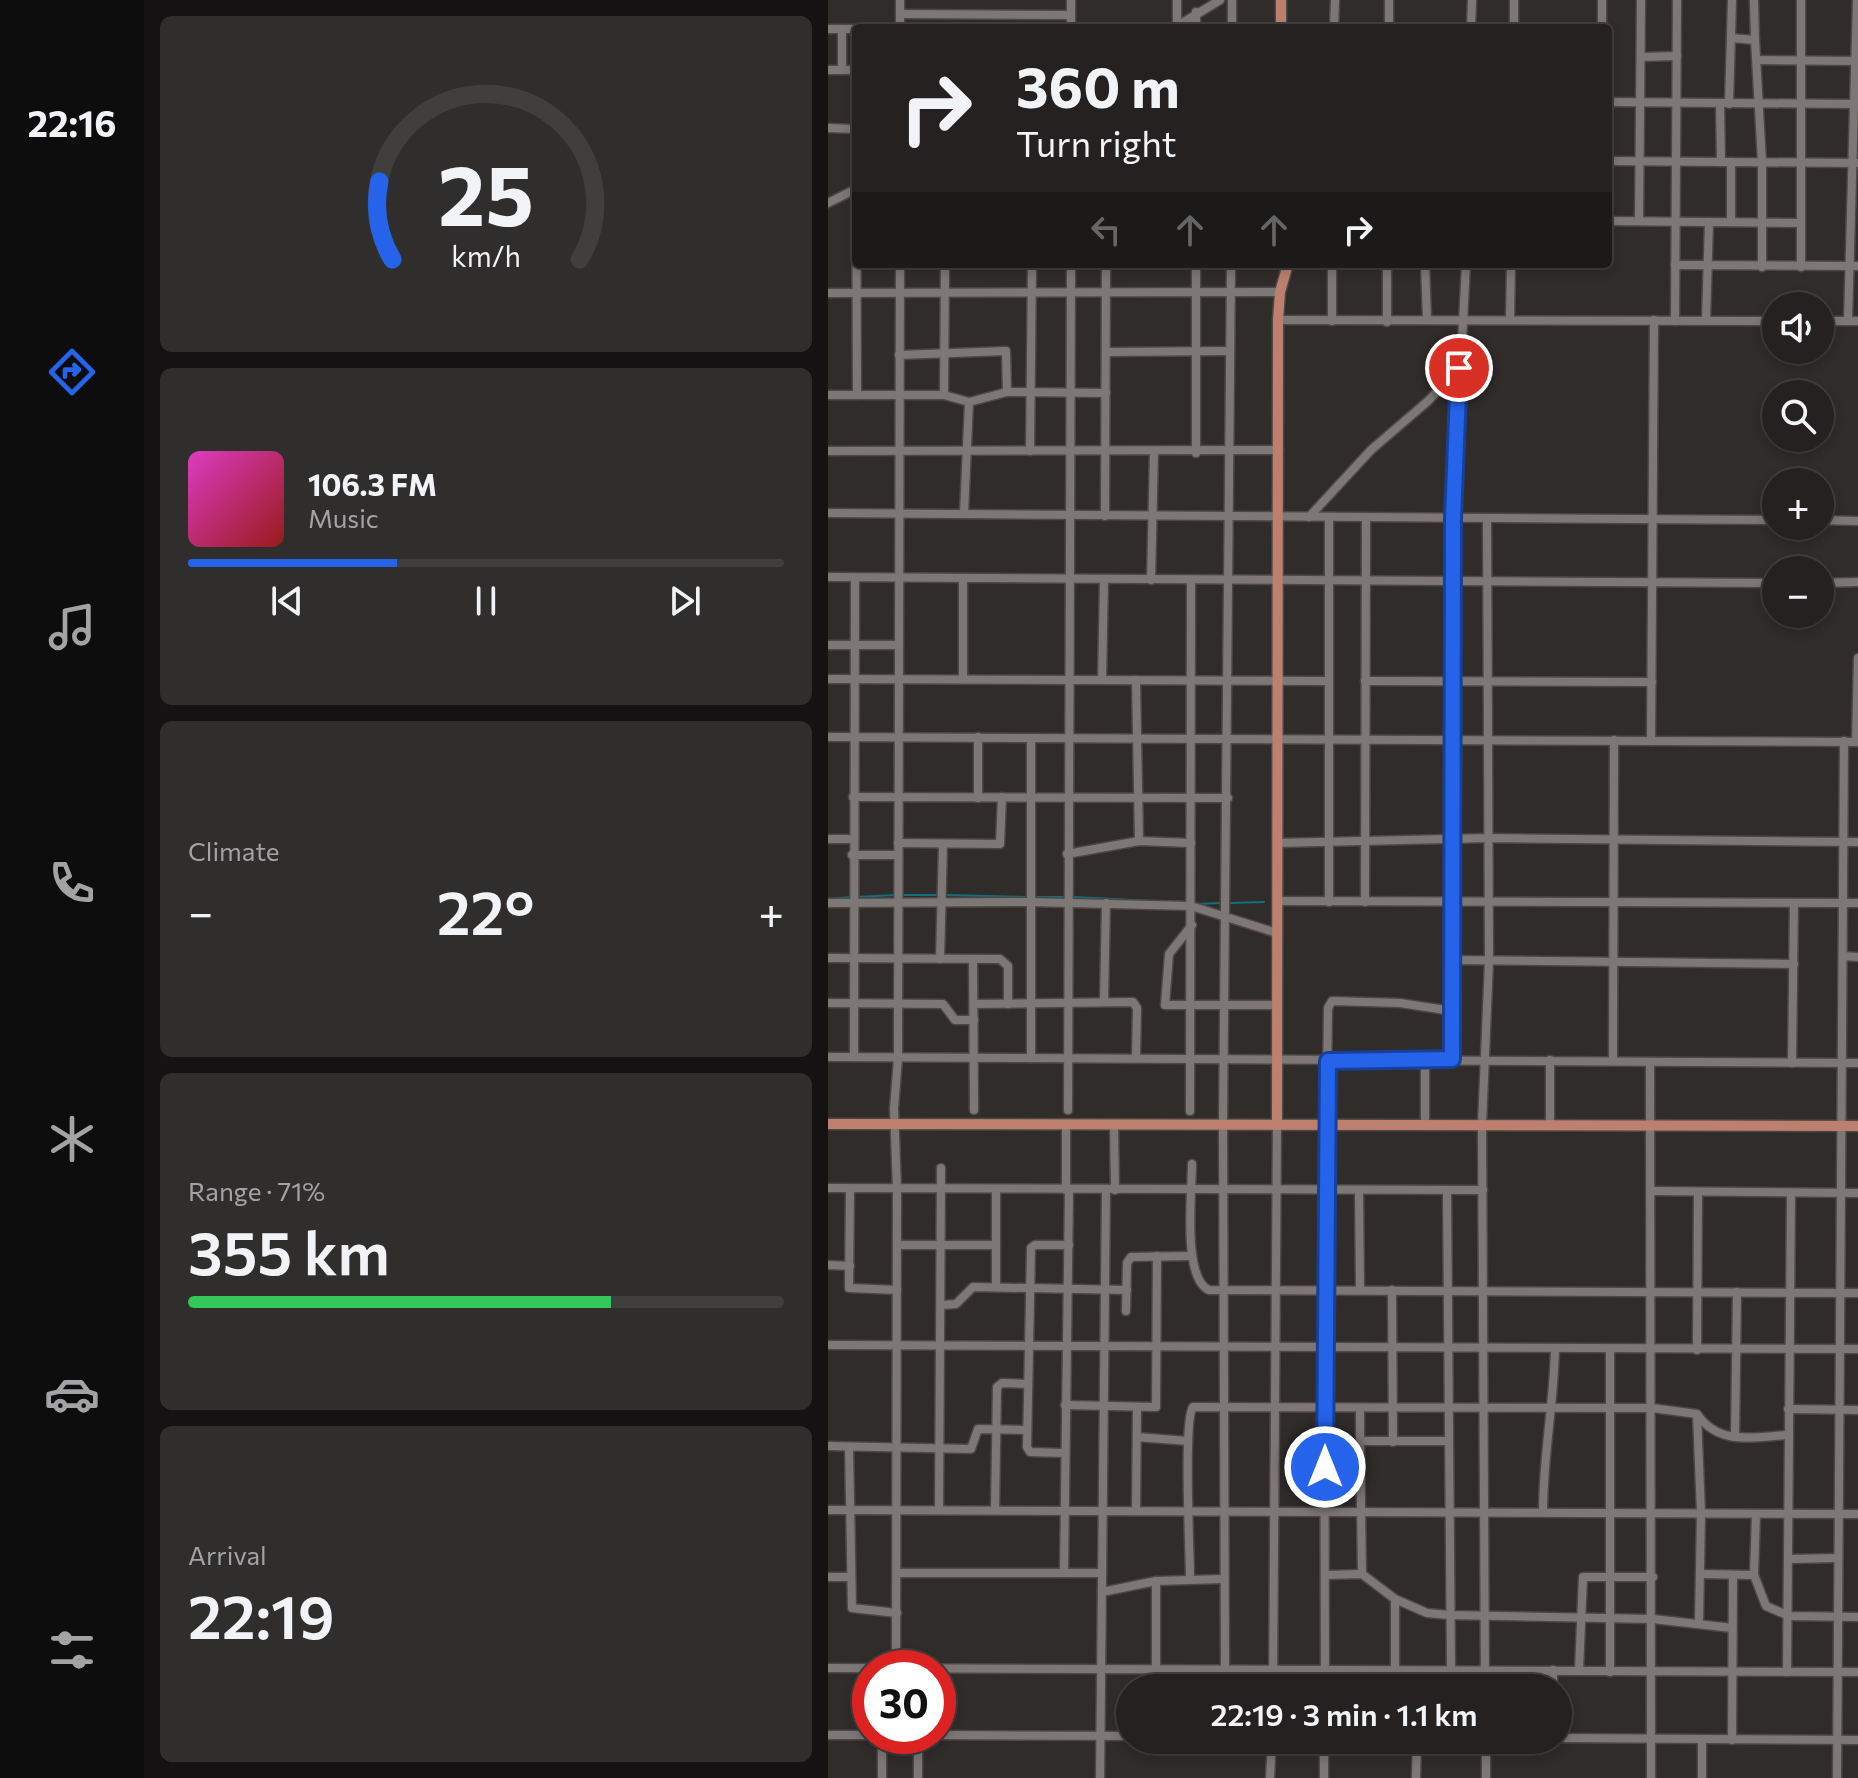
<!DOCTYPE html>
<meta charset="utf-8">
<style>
:root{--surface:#242120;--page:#302e2d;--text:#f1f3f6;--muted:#a3a3a5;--line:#413e3e;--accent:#2563eb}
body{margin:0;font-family:Commissioner,sans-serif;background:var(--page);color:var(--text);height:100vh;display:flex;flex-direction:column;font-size:30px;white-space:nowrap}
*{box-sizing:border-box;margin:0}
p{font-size:26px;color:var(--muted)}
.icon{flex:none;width:44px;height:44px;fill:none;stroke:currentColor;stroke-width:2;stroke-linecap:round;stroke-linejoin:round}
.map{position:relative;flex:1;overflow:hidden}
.side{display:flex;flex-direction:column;gap:16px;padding:16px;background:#141212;width:684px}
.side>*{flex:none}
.banner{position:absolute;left:24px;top:24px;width:760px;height:244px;border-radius:8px;box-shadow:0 4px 12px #0003,0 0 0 2px var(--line);background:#242120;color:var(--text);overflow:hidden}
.tools{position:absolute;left:934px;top:292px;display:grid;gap:16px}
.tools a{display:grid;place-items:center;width:72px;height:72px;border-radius:50%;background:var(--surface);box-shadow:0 4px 12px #0003,0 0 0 2px var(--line);font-size:40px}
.speed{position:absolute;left:24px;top:1650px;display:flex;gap:16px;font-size:40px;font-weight:700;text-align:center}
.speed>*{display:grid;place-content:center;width:104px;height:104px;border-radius:50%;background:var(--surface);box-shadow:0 4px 12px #0003,0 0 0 2px var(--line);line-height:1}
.speed .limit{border:12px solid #d22;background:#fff;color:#111}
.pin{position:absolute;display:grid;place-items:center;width:68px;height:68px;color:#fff;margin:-34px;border:4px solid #fff;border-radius:50%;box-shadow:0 2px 8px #0007}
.me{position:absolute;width:88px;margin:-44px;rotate:0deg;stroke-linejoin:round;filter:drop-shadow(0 0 6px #0008)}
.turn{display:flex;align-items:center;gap:28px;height:168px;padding:0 32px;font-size:36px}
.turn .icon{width:104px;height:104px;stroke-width:2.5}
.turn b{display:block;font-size:56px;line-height:68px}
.lanes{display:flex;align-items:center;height:76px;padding:0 32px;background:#0003;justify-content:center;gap:40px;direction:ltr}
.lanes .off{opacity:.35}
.big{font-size:60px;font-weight:600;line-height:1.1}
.side .card{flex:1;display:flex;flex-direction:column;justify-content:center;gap:12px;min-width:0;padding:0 28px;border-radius:12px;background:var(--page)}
.side .dial{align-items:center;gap:0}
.dial svg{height:208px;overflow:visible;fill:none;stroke:var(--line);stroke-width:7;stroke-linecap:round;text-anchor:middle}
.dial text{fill:var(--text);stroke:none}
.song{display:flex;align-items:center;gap:24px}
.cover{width:96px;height:96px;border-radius:12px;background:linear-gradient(135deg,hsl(310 70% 55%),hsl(0 70% 35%))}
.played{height:8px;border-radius:4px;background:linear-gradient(90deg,var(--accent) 35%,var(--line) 35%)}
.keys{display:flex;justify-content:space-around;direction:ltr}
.heat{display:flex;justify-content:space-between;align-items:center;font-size:44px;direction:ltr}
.charge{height:12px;border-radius:6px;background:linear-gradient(90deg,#34c759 71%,var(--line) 0)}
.trip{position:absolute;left:288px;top:1674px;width:456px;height:80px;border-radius:40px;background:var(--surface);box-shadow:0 4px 12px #0003,0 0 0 2px var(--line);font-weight:600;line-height:80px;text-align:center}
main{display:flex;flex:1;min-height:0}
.tab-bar{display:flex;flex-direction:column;width:144px;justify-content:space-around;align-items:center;background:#0e0d0d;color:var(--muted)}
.tab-bar .icon{width:56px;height:56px}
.tab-bar .selected{color:var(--accent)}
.tab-bar b{font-size:36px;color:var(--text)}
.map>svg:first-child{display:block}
</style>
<main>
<nav class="tab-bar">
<b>22:16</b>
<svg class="icon selected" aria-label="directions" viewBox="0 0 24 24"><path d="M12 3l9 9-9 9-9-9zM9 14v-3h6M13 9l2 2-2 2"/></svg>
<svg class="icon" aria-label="music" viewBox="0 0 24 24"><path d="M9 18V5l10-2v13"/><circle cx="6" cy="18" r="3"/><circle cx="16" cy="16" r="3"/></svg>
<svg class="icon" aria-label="phone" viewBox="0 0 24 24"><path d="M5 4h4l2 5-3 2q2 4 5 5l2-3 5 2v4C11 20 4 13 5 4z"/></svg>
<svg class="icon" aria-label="climate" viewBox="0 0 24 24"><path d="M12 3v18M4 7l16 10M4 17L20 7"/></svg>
<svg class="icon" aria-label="car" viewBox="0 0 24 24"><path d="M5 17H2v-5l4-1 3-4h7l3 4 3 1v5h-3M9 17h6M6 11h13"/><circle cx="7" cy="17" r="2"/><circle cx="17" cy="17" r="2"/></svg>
<svg class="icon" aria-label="filters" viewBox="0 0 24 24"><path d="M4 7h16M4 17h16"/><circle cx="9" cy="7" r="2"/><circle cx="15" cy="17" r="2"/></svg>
</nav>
<section class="side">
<div class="card dial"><svg viewBox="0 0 100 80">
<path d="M14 69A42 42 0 1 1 86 69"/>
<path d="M14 69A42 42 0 0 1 9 39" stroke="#2563eb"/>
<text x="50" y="56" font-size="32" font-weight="700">25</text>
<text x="50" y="72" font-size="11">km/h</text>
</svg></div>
<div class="card">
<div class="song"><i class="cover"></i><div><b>106.3 FM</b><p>Music</p></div></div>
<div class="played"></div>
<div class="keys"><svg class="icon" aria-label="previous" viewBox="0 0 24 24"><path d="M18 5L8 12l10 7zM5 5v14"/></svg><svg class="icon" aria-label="pause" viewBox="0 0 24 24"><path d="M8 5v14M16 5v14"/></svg><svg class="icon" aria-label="next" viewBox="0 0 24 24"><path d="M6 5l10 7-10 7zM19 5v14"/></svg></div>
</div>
<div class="card"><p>Climate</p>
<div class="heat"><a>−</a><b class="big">22°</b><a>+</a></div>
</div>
<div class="card"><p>Range · 71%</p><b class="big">355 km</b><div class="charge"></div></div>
<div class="card"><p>Arrival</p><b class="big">22:19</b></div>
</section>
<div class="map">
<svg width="1030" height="1778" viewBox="0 0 1030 1778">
<rect width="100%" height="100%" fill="#302c2a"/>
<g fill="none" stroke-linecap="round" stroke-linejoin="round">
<g stroke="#116f80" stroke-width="2">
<polyline points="73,895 111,895"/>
<polyline points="117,895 199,897"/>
<polyline points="29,897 67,895"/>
<polyline points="205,897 239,897"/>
<polyline points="245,897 326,901"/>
<polyline points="1,899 23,897"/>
<polyline points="401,903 436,902"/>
<polyline points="369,904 394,903"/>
</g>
<defs>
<g id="minor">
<polyline points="349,0 349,26"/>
<polyline points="561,0 561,28"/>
<polyline points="774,0 774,28"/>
<polyline points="72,14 243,15"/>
<polyline points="72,28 72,0"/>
<polyline points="243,28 243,0"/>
<polyline points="346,28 392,0"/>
<polyline points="368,28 368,12"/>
<polyline points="404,28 404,0"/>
<polyline points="506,28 507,0"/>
<polyline points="643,28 644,0"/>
<polyline points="686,28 686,0"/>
<polyline points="0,29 28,29"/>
<polyline points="903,38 927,40 926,0"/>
<polyline points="927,40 934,162 934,267"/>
<polyline points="813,57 849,56"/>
<polyline points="929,60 1030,61"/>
<polyline points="0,70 28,70"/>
<polyline points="14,70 14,29"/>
<polyline points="780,102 1028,104"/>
<polyline points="892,104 893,162"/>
<polyline points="901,104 904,0"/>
<polyline points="0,128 28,129"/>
<polyline points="28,129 29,395"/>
<polyline points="780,161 1030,163"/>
<polyline points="903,162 903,222"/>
<polyline points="0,203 28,189"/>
<polyline points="780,221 973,223"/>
<polyline points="811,221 813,0"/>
<polyline points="597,264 599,318"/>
<polyline points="847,265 1030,266"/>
<polyline points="973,267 973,0"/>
<polyline points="0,293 452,292"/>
<polyline points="682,319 683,264"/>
<polyline points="450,320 948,321"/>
<polyline points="878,320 881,222"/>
<polyline points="504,321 504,264"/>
<polyline points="847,321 849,0"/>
<polyline points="992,321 1030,321"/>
<polyline points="1020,321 1029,0"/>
<polyline points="559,322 559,264"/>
<polyline points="278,352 402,351"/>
<polyline points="71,355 178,351 179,392"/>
<polyline points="0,395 116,395 141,402 179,392 278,393"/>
<polyline points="116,395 117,264"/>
<polyline points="0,451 451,450"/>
<polyline points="202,451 204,264"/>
<polyline points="368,453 368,264"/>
<polyline points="0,513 948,520"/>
<polyline points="136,513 141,402"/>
<polyline points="277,516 278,264"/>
<polyline points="481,517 543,450 600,401 631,368"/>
<polyline points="992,520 1030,521"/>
<polyline points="0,577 948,583"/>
<polyline points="323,580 326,452"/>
<polyline points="992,583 1030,582"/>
<polyline points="0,645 71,645"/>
<polyline points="0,679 500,681"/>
<polyline points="135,679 135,578"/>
<polyline points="274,680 276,580"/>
<polyline points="308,680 311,841"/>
<polyline points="537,681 824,682"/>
<polyline points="0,737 1030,742"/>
<polyline points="150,737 150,798"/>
<polyline points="823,741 826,320"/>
<polyline points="1028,742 1030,658"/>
<polyline points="25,797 400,798"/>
<polyline points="0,839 25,839"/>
<polyline points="70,843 172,844 174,797"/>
<polyline points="449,843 661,838 1030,842"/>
<polyline points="239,854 311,841 363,843"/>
<polyline points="24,855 70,855"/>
<polyline points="449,901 1030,903"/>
<polyline points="501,902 501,517"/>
<polyline points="537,902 538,517"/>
<polyline points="0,903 201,902 363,906 449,933"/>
<polyline points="364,925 341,954 337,1005 448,1005"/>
<polyline points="1015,956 1030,957"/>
<polyline points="0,958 172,959 180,966 180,1004"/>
<polyline points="112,959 115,844"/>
<polyline points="145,959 146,1110"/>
<polyline points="624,960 966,964"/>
<polyline points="276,1001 278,903"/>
<polyline points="0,1003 115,1004 127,1020 146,1020"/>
<polyline points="146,1004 305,1002 309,1008 308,1058"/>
<polyline points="0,1057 1030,1063"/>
<polyline points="26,1057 27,578"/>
<polyline points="203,1058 203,738"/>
<polyline points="624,1059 625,519 638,264"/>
<polyline points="597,1060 597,1125"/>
<polyline points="785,1061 786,740"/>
<polyline points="822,1062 823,1778"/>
<polyline points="964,1063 966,903"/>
<polyline points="240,1110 243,264"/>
<polyline points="362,1111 363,580"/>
<polyline points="238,1125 238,1190"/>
<polyline points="286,1125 287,1190"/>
<polyline points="722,1126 722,1060"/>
<path d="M364,1164C364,1191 354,1278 381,1290L1030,1293"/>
<polyline points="0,1188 655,1190"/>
<polyline points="22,1189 21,1288 69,1290"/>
<polyline points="531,1190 532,1290"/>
<polyline points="619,1190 623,1671"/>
<polyline points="825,1191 1030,1193"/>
<polyline points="69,1245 168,1245"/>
<polyline points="0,1265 22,1266"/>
<polyline points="168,1287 168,1189"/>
<polyline points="564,1290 565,1442"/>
<polyline points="114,1305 128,1304 145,1287 299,1290"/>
<polyline points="298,1311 299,1263 303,1257 364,1256"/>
<polyline points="0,1345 1030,1349"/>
<polyline points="782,1349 782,1672"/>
<polyline points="869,1350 870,1192"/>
<polyline points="237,1405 328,1407 329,1256"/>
<polyline points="532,1409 532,1441 619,1441"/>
<polyline points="960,1409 1030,1410"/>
<polyline points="869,1415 873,1513 871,1622"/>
<polyline points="309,1437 360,1441"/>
<polyline points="907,1437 909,1292"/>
<polyline points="532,1441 534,1574"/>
<polyline points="0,1446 143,1449 150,1429 199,1430"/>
<polyline points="21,1447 24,1608 69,1613"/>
<polyline points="236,1453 202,1452 199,1447 203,1248 207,1245 241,1245"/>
<polyline points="0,1510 1030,1514"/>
<polyline points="111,1510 113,1168"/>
<polyline points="167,1510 169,1387 174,1383 200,1384"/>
<polyline points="308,1511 309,1408"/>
<path d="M715,1511C715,1456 726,1403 727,1348"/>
<polyline points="928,1514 926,1575 938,1606 961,1616 1030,1617"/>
<polyline points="961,1559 1010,1558"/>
<polyline points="69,1573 274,1573"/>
<polyline points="236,1573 241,1190"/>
<polyline points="873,1574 926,1575"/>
<polyline points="498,1575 534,1574 567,1599 567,1670"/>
<polyline points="0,1577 22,1577"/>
<path d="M362,1579C362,1552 355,1420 365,1407L824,1408L869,1414C891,1446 925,1437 960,1435"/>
<polyline points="328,1581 328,1669"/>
<polyline points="274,1592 328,1581 395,1579"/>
<polyline points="567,1599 599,1613 621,1615 825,1619 904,1628"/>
<polyline points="0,1668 1030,1672"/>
<polyline points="68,1668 69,1189 66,1108 70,1058 72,264"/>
<polyline points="397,1669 395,1124 403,264"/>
<polyline points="725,1670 725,1688"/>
<polyline points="751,1670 755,1577 825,1577"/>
<polyline points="598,1671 598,1688"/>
<polyline points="959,1672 963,1193"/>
<polyline points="445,1688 449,1124"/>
<polyline points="497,1688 496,1291 500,1008 504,1001 572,1003 624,1011"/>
<polyline points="657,1688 654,1125 661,961 659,518"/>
<polyline points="0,1735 42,1735"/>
<polyline points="110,1735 302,1736"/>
<polyline points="730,1738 1030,1740"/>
<polyline points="904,1740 905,1575"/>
<polyline points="54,1778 54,1736"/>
<polyline points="90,1778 90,1736"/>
<polyline points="272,1778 278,1190"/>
<polyline points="442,1778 444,1740"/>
<polyline points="496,1778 496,1740"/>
<polyline points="588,1778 589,1740"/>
<polyline points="658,1778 658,1740"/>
<polyline points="874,1778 874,1740"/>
<polyline points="1009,1778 1016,741"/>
</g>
<g id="major">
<polyline points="453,28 453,0"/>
<polyline points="0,1124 1030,1126"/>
<polyline points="449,1124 450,320 452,292 460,264"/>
</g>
</defs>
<use href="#minor" stroke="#4c4846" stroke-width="11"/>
<use href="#major" stroke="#4c4846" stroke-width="13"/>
<use href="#minor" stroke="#7d7875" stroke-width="8"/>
<use href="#major" stroke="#be806e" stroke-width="10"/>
</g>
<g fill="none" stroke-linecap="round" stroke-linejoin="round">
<defs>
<polyline id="route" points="497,1467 500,1061 624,1059 625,519 631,368"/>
</defs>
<use href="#route" stroke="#184099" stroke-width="20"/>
<use href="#route" stroke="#2563eb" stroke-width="14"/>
</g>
</svg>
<div class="tools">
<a><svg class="icon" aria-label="sound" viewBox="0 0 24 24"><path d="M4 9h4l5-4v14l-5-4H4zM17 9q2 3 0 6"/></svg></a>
<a><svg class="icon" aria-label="search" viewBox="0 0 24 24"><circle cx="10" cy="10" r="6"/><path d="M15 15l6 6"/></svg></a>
<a>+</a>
<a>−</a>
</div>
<div class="speed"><div class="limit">30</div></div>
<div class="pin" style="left:631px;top:368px;background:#d93025"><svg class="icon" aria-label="arrive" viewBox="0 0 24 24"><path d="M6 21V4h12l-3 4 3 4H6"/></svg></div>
<svg class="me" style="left:497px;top:1467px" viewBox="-20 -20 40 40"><circle r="17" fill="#2563eb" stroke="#fff" stroke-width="3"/><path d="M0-11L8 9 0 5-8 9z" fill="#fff"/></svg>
<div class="trip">22:19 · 3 min · 1.1 km</div>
<div class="banner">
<div class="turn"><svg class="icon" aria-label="right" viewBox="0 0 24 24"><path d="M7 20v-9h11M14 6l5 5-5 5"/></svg><div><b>360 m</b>Turn right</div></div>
<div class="lanes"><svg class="icon off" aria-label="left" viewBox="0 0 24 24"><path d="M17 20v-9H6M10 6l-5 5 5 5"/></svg><svg class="icon off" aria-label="ahead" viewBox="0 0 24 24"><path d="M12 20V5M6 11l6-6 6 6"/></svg><svg class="icon off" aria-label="ahead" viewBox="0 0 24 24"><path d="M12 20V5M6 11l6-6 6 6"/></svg><svg class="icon" aria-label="right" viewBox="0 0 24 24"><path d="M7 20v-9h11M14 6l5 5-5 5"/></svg></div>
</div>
</div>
</main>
